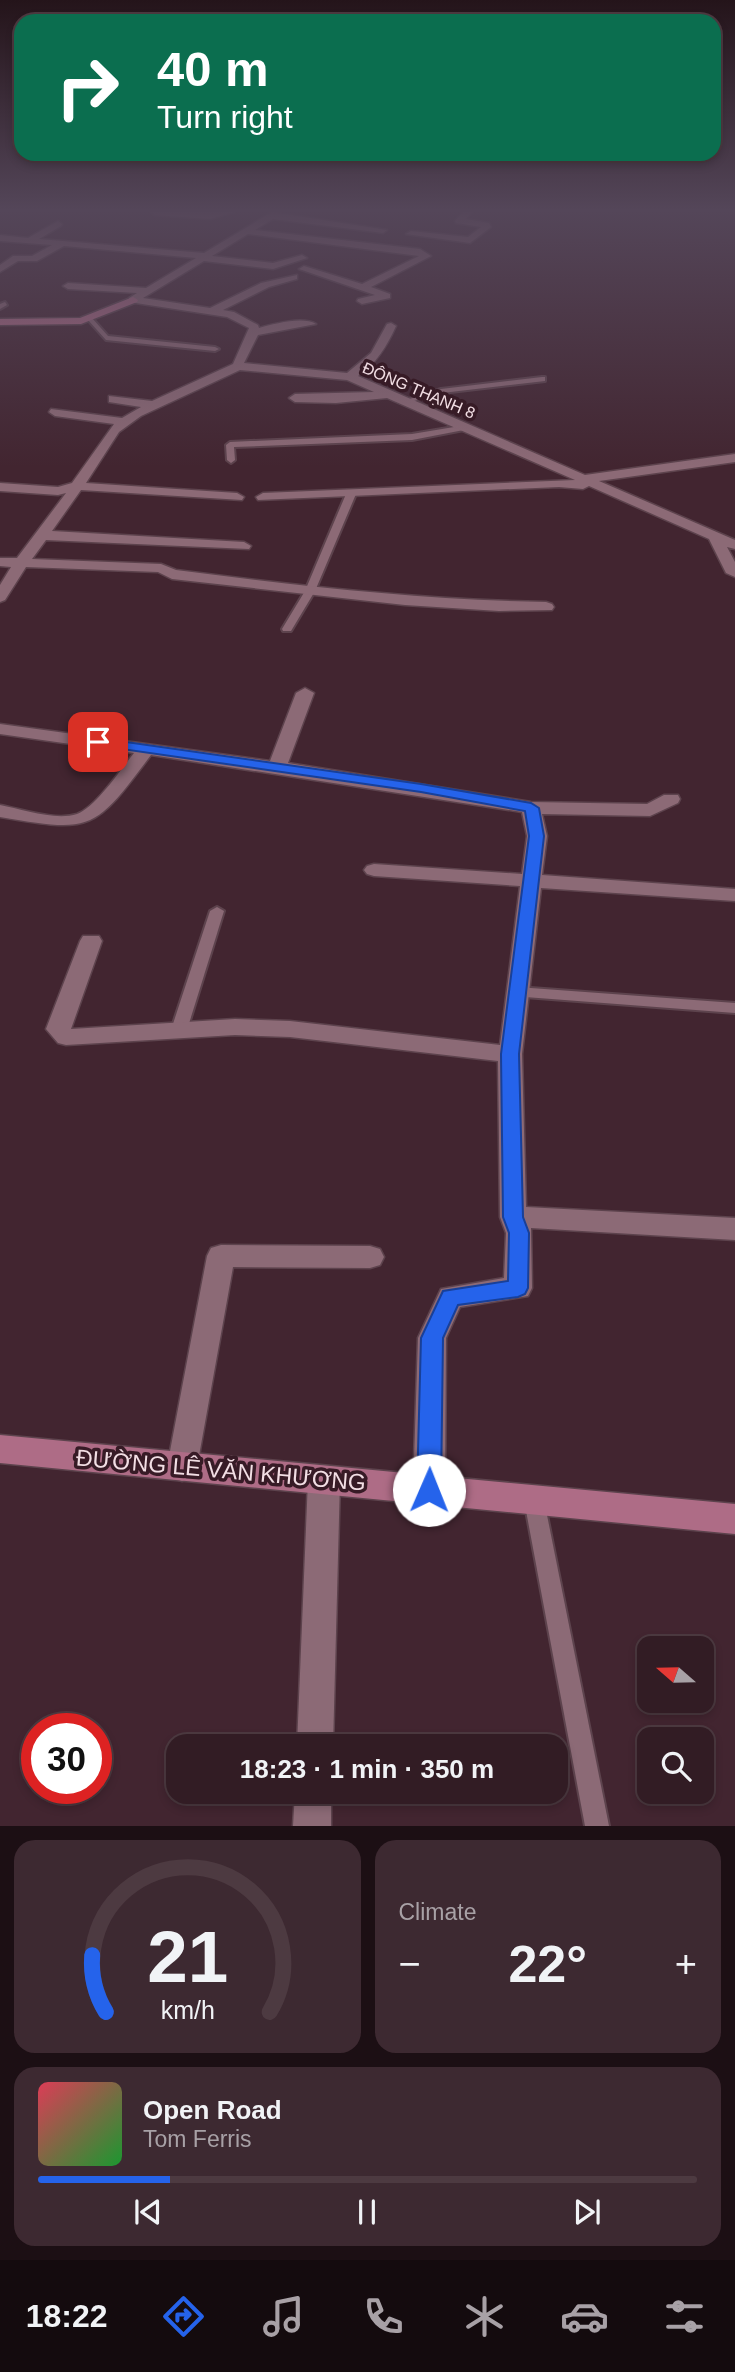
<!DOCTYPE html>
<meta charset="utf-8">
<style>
:root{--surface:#321c24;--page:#3d2931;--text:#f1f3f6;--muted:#a8a1a6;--line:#4d3a41;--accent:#2563eb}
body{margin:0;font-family:Arial,sans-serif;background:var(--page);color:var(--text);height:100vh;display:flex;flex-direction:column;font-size:26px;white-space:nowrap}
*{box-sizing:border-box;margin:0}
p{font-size:23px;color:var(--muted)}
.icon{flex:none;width:38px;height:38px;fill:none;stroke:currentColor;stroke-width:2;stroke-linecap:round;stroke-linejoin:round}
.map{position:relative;height:1826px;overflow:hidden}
.side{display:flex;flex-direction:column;gap:14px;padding:14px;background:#1c0f14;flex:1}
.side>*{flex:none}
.hud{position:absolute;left:14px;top:14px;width:707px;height:147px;border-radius:21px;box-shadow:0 4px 10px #0003,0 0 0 2px var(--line);background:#0b6e4f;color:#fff;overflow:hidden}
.needle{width:46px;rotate:290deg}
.buttons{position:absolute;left:637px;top:1636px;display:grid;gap:14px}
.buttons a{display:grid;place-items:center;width:77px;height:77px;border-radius:14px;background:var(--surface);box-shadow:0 4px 10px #0003,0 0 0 2px var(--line);font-size:35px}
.speed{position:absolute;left:21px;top:1713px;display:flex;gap:14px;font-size:35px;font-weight:700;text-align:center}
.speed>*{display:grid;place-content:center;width:91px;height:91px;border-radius:50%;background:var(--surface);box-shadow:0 4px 10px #0003,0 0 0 2px var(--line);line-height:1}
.speed .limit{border:10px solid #d22;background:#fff;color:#111}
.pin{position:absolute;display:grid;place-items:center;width:60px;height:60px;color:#fff;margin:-30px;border-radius:14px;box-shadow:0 4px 10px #0006}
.me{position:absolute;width:77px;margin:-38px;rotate:1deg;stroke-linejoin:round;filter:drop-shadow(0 0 5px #0008)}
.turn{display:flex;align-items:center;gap:24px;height:147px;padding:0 28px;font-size:32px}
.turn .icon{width:91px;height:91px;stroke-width:2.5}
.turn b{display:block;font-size:49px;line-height:60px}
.big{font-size:52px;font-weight:700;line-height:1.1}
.side .widget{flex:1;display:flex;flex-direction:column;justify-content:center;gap:10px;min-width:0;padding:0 24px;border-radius:21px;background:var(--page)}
.side .dial{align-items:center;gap:0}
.dial svg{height:182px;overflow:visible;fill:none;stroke:var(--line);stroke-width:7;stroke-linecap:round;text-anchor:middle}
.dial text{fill:var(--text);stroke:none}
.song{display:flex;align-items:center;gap:21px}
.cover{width:84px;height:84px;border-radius:10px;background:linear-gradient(135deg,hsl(350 70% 55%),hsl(130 70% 35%))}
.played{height:7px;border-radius:4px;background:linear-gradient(90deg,var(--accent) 20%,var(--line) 20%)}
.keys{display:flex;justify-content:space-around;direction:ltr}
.heat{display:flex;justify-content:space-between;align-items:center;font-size:38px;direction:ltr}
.side .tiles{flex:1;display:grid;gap:14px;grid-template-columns:1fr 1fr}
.widget:last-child{grid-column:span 2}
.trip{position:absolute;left:166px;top:1734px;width:402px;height:70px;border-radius:21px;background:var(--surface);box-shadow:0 4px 10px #0003,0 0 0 2px var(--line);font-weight:700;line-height:70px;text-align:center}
.menu{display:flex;height:112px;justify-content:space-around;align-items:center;background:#140b0e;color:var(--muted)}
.menu .icon{width:49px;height:49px}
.menu .current{color:var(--accent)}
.menu b{font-size:32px;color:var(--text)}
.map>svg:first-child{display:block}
</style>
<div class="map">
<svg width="735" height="1826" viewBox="0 0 735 1826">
<rect width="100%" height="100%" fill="#422530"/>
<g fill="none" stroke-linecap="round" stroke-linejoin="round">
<defs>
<g id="lane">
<polygon points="5,302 7,305 0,309 0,304"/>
<polygon points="88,318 92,318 108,336 215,347 219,349 215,351 106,340 88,320"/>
<polygon points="542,377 545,377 545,381 442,393 407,403 403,401 441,389"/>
<polygon points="466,425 470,427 469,429 412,440 234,447 235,460 231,463 227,460 226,445 230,442 412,434"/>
<polygon points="351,491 356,494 315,591 291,631 283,631 282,629 305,591 346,494"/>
<polygon points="217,907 224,911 187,1030 184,1034 174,1034 171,1030 210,911"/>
<polygon points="517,987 735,1003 735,1013 512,996 510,992 512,988"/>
<polygon points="534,1490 541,1493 544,1500 609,1826 585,1826 524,1500 527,1493"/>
</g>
<g id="street">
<polygon points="151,212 234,212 210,219 155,215"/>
<path d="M272,212L387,230L383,233L273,219L255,230L420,249L431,256L371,287L390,294V298L362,304L357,301L358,299L375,295L299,269L304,266L362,284L419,256L248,234L212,256L273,263L302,255L307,258L273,269L204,261L143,298L210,308L261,283L297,275V279L269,287L223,310L234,312L258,325L259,328C274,324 303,316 316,324L258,335L244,363L347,373L371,353L387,324L391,323L396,326C387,346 376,364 358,376L585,475L735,454V462L599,481L735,540V549L727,547L735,562V577L726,573L709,539L589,486L583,489L559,487L258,500L256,497L263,493L575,480L387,398L336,403L295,402L289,398L295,394L374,392L347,380L240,370L141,416L119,432L86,483L237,493L244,497L242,500L81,490L52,531L244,542L251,546L249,549L46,540L32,559L161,564L176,570C299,586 422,600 546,602L552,604L554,607L552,610L499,611L405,605L172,579L158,572L26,567L5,600L0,602V585L11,567L0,566V558H17L66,493L58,495L0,491V483L58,487L72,483L114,424L55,416L49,412L51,409L122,418L141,407L109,402V396L152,401L233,364L249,328L227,317L129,302V298L137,293L68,289L63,286L68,283L146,288L196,258L64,246L37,261H18L0,272V265L13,256H32L52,245L0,241V235L28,238L58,221L62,224L61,226L39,239L204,253Z"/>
<polygon points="463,212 472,212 466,219 489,223 491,227 470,243 406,234 411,231 468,237 481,227 456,223 455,221"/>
<path d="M305,688L314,693L288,763L531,802L647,804L664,795H678L680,799L678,803L650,816L542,814L547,836L542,875L735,889V901L541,888L522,1054L526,1207L735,1218V1240L531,1228L532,1288L528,1296L460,1307L446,1338L445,1490L440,1500L429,1505L418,1500L413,1490L418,1338L441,1289L504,1278L506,1233L500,1217L498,1061L290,1037L235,1035L66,1045L58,1043L46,1029L80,941L83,936H99L102,941L71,1029L235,1019L290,1021L500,1045L520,886L374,876L367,874L364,870L367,866L374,864L522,874L527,836L522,812L151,755C94,831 93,833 0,817V805C22,809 55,821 77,814C96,807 121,769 134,753L0,734V724L270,761L296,693Z"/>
<polygon points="221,1245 370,1246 380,1249 384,1257 380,1265 370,1268 233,1267 197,1467 193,1477 182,1481 171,1477 167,1467 207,1256 211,1248"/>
<polygon points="324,1466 335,1470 340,1480 333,1746 297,1746 308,1480 313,1470"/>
<polygon points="295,1792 331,1792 331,1826 293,1826"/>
</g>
<g id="secondary">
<polygon points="133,297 138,300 137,302 81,324 0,325 0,319 80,318"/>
<polygon points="0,1435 735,1504 735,1534 0,1463"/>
</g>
</defs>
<use href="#lane" stroke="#5d434d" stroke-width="4"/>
<use href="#street" stroke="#5d434d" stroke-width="3"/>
<use href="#secondary" stroke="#5d434d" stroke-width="3"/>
<use href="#lane" fill="#8c6a76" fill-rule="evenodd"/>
<use href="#street" fill="#8c6a76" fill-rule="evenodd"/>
<use href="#secondary" fill="#ae6c86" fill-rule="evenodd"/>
</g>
<linearGradient id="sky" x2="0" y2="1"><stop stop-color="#24141a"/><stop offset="0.45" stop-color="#544659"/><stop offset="1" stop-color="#544659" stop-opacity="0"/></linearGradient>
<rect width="735" height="467" fill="url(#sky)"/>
<polygon fill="#2563eb" stroke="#184099" stroke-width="2" points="98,738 421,784 531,803 539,808 544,836 519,1054 523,1217 529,1233 528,1288 525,1294 518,1297 458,1305 443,1338 441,1490 437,1498 429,1501 421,1498 417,1490 421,1338 443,1291 508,1281 509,1233 503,1217 501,1054 529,836 525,811 421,792 94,745 94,739"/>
<g text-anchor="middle" stroke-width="7" stroke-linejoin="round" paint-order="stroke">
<g font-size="16" fill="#f2dee4" stroke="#371b26">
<text transform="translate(419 390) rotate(23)" y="6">ĐÔNG THẠNH 8</text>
</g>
<g font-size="23" fill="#f2dee4" stroke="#371b26">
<text transform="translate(221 1470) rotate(5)" y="8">ĐƯỜNG LÊ VĂN KHƯƠNG</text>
</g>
</g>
</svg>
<div class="buttons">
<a><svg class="needle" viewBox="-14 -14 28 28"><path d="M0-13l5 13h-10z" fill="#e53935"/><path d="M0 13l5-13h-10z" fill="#a8a1a6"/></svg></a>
<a><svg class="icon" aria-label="search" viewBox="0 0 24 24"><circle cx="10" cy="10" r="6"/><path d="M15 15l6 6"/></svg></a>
</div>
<div class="speed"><div class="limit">30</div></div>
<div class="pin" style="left:98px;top:742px;background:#d93025"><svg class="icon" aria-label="arrive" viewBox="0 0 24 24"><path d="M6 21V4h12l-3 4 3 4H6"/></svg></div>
<svg class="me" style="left:429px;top:1490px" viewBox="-20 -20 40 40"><circle r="19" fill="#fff"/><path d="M0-13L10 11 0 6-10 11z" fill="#2563eb"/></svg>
<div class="trip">18:23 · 1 min · 350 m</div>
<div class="hud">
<div class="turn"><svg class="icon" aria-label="right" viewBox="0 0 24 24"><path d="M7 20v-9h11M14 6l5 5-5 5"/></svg><div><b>40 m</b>Turn right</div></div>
</div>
</div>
<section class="side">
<div class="tiles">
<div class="widget dial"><svg viewBox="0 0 100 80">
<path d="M14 69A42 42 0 1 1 86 69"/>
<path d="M14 69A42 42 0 0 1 8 44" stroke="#2563eb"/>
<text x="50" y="56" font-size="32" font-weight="700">21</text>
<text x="50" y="72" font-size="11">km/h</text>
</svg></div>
<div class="widget"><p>Climate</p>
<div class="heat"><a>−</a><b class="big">22°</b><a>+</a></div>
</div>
<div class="widget">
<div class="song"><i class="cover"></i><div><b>Open Road</b><p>Tom Ferris</p></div></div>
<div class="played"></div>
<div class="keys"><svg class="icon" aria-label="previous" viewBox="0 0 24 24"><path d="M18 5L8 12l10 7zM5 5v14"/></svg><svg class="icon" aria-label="pause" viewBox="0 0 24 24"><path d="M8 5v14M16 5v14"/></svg><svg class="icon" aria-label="next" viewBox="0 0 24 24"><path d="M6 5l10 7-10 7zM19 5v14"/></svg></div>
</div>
</div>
</section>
<nav class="menu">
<b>18:22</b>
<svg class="icon current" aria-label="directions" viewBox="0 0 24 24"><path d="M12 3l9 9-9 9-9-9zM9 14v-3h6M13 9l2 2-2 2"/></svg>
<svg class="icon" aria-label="music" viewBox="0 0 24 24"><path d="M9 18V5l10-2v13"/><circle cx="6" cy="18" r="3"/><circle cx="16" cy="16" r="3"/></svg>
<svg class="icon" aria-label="phone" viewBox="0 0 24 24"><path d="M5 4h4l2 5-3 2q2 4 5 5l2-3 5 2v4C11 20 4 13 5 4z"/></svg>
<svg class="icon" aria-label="climate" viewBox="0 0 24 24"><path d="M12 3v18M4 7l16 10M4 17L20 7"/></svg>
<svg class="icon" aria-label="car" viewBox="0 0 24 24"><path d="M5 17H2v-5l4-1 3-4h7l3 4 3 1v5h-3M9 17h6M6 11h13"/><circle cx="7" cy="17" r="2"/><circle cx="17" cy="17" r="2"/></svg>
<svg class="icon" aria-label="filters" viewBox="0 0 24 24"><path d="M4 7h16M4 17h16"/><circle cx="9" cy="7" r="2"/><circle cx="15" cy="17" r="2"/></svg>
</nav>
